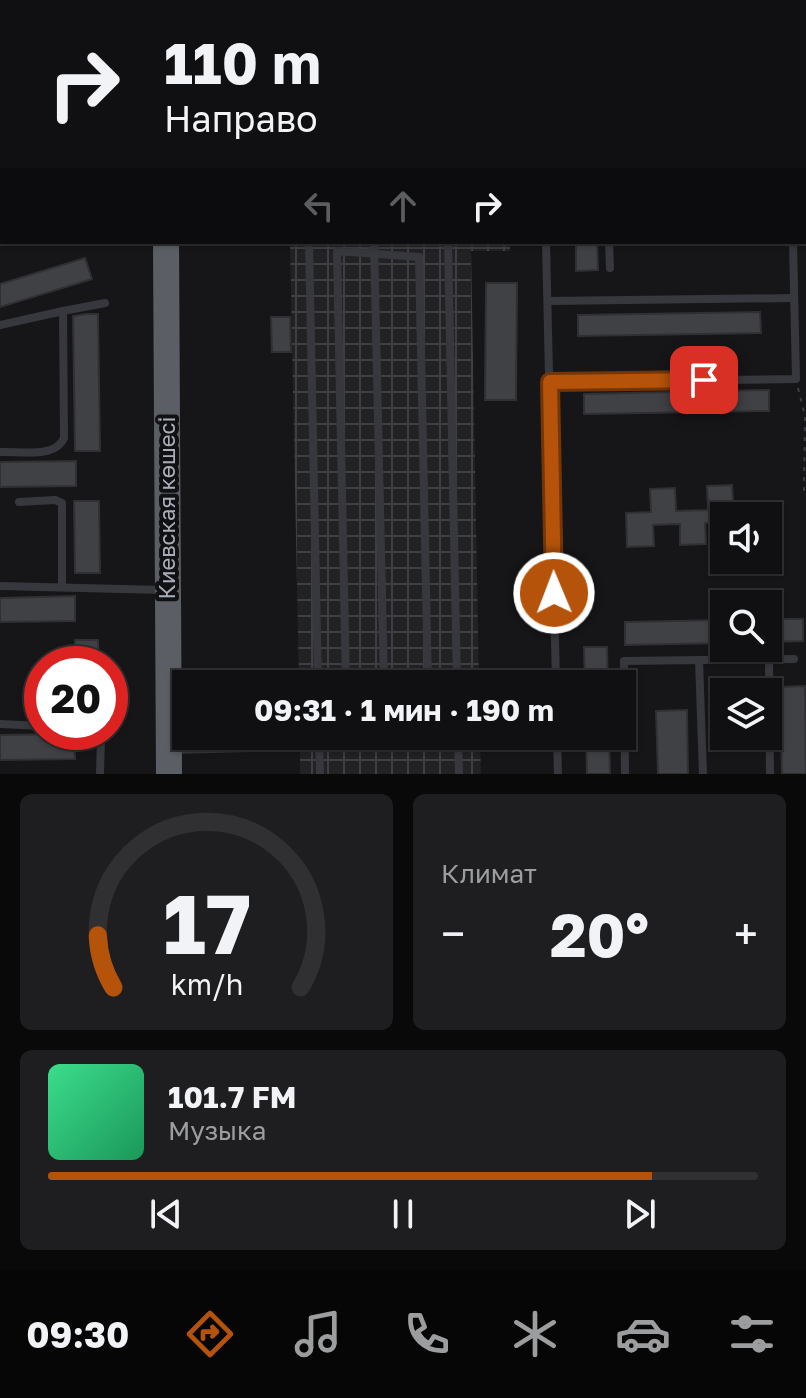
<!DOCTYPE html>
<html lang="ru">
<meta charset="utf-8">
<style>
:root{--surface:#101012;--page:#1e1e20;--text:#f1f3f6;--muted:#9c9d9f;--line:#303032;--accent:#b45309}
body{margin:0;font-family:"Golos Text",sans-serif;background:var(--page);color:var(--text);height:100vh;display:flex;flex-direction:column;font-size:30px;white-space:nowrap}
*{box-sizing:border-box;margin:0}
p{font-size:26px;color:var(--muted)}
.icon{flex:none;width:44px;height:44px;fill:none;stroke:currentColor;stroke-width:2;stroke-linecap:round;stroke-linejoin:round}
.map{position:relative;height:774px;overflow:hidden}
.details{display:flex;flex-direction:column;gap:20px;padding:20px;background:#09090a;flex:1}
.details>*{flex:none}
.hud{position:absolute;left:0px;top:0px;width:806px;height:244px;box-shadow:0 2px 6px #0004,0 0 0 2px var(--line);background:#101012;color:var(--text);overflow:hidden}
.buttons{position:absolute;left:710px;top:502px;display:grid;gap:16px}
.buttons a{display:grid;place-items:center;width:72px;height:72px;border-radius:0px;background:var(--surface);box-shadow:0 2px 6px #0004,0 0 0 2px var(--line);font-size:40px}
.speed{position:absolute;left:24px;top:646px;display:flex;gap:16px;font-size:40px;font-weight:700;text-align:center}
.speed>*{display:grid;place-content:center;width:104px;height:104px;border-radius:50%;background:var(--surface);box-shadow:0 2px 6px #0004,0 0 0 2px var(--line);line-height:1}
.speed .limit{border:12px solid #d22;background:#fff;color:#111}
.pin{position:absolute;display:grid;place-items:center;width:68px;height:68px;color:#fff;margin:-34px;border-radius:16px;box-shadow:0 4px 12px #0006}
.me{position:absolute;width:88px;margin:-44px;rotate:359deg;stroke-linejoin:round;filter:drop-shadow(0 0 6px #0008)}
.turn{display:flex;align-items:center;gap:28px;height:168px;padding:0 32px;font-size:36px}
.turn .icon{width:104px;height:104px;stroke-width:2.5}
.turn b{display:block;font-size:56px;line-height:68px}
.lanes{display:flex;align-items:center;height:76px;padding:0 32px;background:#0003;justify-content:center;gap:40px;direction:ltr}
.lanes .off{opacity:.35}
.big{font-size:60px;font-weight:700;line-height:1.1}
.details .widget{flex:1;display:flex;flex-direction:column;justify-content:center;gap:12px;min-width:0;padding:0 28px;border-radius:12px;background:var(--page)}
.details .dial{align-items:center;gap:0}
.dial svg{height:208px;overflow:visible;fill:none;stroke:var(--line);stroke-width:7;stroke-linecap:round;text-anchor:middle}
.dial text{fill:var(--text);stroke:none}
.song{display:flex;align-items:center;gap:24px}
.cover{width:96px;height:96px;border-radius:12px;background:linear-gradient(135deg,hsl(150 70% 55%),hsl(150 70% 35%))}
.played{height:8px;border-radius:4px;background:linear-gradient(90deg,var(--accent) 85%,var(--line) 85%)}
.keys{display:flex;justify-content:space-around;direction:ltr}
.heat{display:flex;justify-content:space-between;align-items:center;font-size:44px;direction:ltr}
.details .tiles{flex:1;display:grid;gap:20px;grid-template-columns:1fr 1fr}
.widget:last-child{grid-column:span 2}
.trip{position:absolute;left:172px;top:670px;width:464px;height:80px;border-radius:0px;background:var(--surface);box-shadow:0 2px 6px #0004,0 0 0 2px var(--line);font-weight:700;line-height:80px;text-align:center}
.tabs{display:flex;height:128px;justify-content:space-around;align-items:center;background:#060607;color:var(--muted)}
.tabs .icon{width:56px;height:56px}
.tabs .on{color:var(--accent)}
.tabs b{font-size:36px;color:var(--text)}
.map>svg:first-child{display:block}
</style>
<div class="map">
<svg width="806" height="774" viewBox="0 0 806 774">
<defs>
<pattern id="industrial-grid" width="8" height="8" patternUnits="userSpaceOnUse" patternTransform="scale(2)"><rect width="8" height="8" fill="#222225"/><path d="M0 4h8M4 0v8" fill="none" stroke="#3f3f43"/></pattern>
</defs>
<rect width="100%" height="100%" fill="#161618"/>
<g fill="url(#industrial-grid)">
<polygon points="290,242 510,242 510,251 471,251 479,684 299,684"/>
<polygon points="300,736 480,736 481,774 300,774"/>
</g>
<g fill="#404145" stroke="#303034" stroke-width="2">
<polygon points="576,242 597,242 598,270 576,271"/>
<polygon points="85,258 92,279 0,307 0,284"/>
<polygon points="486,283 517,283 516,400 485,400"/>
<polygon points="760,312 761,333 578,336 578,315"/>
<polygon points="86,314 98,314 100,451 75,451 73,316"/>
<polygon points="271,317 290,317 291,352 272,352"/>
<polygon points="769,390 769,411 584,414 584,394"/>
<polygon points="76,461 76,486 0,487 0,462"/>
<polygon points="732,485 734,516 724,516 724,522 705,523 706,544 680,545 680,524 653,525 654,546 627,547 626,513 651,512 650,489 675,488 676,511 708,510 707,486"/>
<polygon points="74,501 99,501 100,573 75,573"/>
<polygon points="75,596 75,621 0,622 0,598"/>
<polygon points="768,619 803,619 803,641 768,642"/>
<polygon points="724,620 724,643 625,645 625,622"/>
<polygon points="75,640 98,640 99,664 75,664"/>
<polygon points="584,647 607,647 608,684 585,684"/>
<polygon points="805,686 806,774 782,774 780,687"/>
<polygon points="687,710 688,774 658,774 656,711"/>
<polygon points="74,734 75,759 0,760 0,735"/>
<polygon points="274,736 297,736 298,750 274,751"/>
<polygon points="586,736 609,736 610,774 587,774"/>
</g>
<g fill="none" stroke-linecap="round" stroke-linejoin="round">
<polyline stroke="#3d3f44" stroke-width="2" stroke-dasharray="4 6" stroke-linecap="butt" points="798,388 805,416 804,490 806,490"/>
<g stroke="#37383d" stroke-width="8">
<polyline points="0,110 2,110"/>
<polyline points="804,127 806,127"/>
<polyline points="0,133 2,133"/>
<polyline points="804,227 806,227"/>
<polyline points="309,242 318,684"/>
<polyline points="374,242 384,684"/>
<polyline points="448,242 457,684"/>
<polyline points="546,242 556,684"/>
<polyline points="609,242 610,268"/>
<polyline points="548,301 794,298"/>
<polyline points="63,311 105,303"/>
<path d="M0,325L63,311L64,438C55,459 19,451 0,452"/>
<polyline points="550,382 796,379 793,242"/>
<polyline points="19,502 55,500 62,503 62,587"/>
<polyline points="0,586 163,590"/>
<polyline points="699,660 703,774"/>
<polyline points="769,660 770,774"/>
<polyline points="346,684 337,251 419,257 428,684"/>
<polyline points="0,724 42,726"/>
<polyline points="97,732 101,737 100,774"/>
<polyline points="319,736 320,774"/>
<polyline points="557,736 558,774"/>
<polyline points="319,737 458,736 459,774"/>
<polyline points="174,750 250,748 250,736"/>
<polyline points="625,774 624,661 794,659"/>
</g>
<polyline stroke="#37383d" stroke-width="20" points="804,6 806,6"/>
<polyline stroke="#45474d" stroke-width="22" points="0,18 2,18"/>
<g stroke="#5b5e65" stroke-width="26">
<polyline points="109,2 109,0"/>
<polyline points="193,2 194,0"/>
<polyline points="166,242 169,774"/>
</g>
</g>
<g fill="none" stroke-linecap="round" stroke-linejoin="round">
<defs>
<polyline id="route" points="554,593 550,382 704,380"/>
</defs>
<use href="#route" stroke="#753606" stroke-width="20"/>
<use href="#route" stroke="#b45309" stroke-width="14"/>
</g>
<g text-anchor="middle" stroke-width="8" stroke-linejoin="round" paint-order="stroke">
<g font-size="22" fill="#a8adb8" stroke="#111113">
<text transform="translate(167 508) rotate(-90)" y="8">Киевская көшесі</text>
</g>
</g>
</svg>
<div class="buttons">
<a><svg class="icon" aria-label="sound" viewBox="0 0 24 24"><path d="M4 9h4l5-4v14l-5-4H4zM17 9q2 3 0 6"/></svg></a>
<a><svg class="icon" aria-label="search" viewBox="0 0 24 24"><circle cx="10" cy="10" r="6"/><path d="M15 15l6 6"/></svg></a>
<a><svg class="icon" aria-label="layers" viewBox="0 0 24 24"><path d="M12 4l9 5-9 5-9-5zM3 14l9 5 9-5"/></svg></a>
</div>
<div class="speed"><div class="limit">20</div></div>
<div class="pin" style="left:704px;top:380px;background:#d93025"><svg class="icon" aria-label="arrive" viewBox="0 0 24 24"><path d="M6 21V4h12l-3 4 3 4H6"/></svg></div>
<svg class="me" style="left:554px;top:593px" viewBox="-20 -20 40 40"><circle r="17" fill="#b45309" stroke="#fff" stroke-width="3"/><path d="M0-11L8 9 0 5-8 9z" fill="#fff"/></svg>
<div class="trip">09:31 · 1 мин · 190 m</div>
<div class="hud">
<div class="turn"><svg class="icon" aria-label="right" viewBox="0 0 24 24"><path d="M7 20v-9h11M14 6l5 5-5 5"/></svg><div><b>110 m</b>Направо</div></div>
<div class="lanes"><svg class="icon off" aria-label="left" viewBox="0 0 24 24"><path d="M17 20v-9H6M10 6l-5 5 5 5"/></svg><svg class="icon off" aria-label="ahead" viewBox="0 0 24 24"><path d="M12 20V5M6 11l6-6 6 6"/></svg><svg class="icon" aria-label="right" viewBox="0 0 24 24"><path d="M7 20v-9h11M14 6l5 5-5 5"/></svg></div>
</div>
</div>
<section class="details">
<div class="tiles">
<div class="widget dial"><svg viewBox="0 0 100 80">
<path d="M14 69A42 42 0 1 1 86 69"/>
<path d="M14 69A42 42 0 0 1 8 49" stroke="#b45309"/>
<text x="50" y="56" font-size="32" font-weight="700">17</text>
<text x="50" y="72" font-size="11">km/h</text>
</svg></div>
<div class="widget"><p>Климат</p>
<div class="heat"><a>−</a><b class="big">20°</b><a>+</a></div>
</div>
<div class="widget">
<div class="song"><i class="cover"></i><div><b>101.7 FM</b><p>Музыка</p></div></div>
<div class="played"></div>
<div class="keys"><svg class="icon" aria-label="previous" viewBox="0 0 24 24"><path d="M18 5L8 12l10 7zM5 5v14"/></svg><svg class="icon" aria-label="pause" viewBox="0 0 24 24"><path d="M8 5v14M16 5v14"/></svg><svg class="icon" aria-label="next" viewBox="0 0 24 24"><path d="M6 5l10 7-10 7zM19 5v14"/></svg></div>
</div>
</div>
</section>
<nav class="tabs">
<b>09:30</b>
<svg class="icon on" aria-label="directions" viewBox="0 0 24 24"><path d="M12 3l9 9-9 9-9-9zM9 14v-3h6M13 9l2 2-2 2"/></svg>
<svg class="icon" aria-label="music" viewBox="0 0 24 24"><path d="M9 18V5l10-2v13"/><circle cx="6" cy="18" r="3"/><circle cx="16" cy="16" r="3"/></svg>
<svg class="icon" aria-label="phone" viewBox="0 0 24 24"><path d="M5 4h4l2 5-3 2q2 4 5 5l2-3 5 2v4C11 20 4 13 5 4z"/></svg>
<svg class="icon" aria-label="climate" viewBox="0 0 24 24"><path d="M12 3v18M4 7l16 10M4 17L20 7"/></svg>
<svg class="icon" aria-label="car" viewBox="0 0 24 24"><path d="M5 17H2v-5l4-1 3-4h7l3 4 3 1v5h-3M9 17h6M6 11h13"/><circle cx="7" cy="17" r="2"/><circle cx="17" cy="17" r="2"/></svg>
<svg class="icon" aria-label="filters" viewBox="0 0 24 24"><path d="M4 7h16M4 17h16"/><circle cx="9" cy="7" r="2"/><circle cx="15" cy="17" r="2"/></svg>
</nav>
